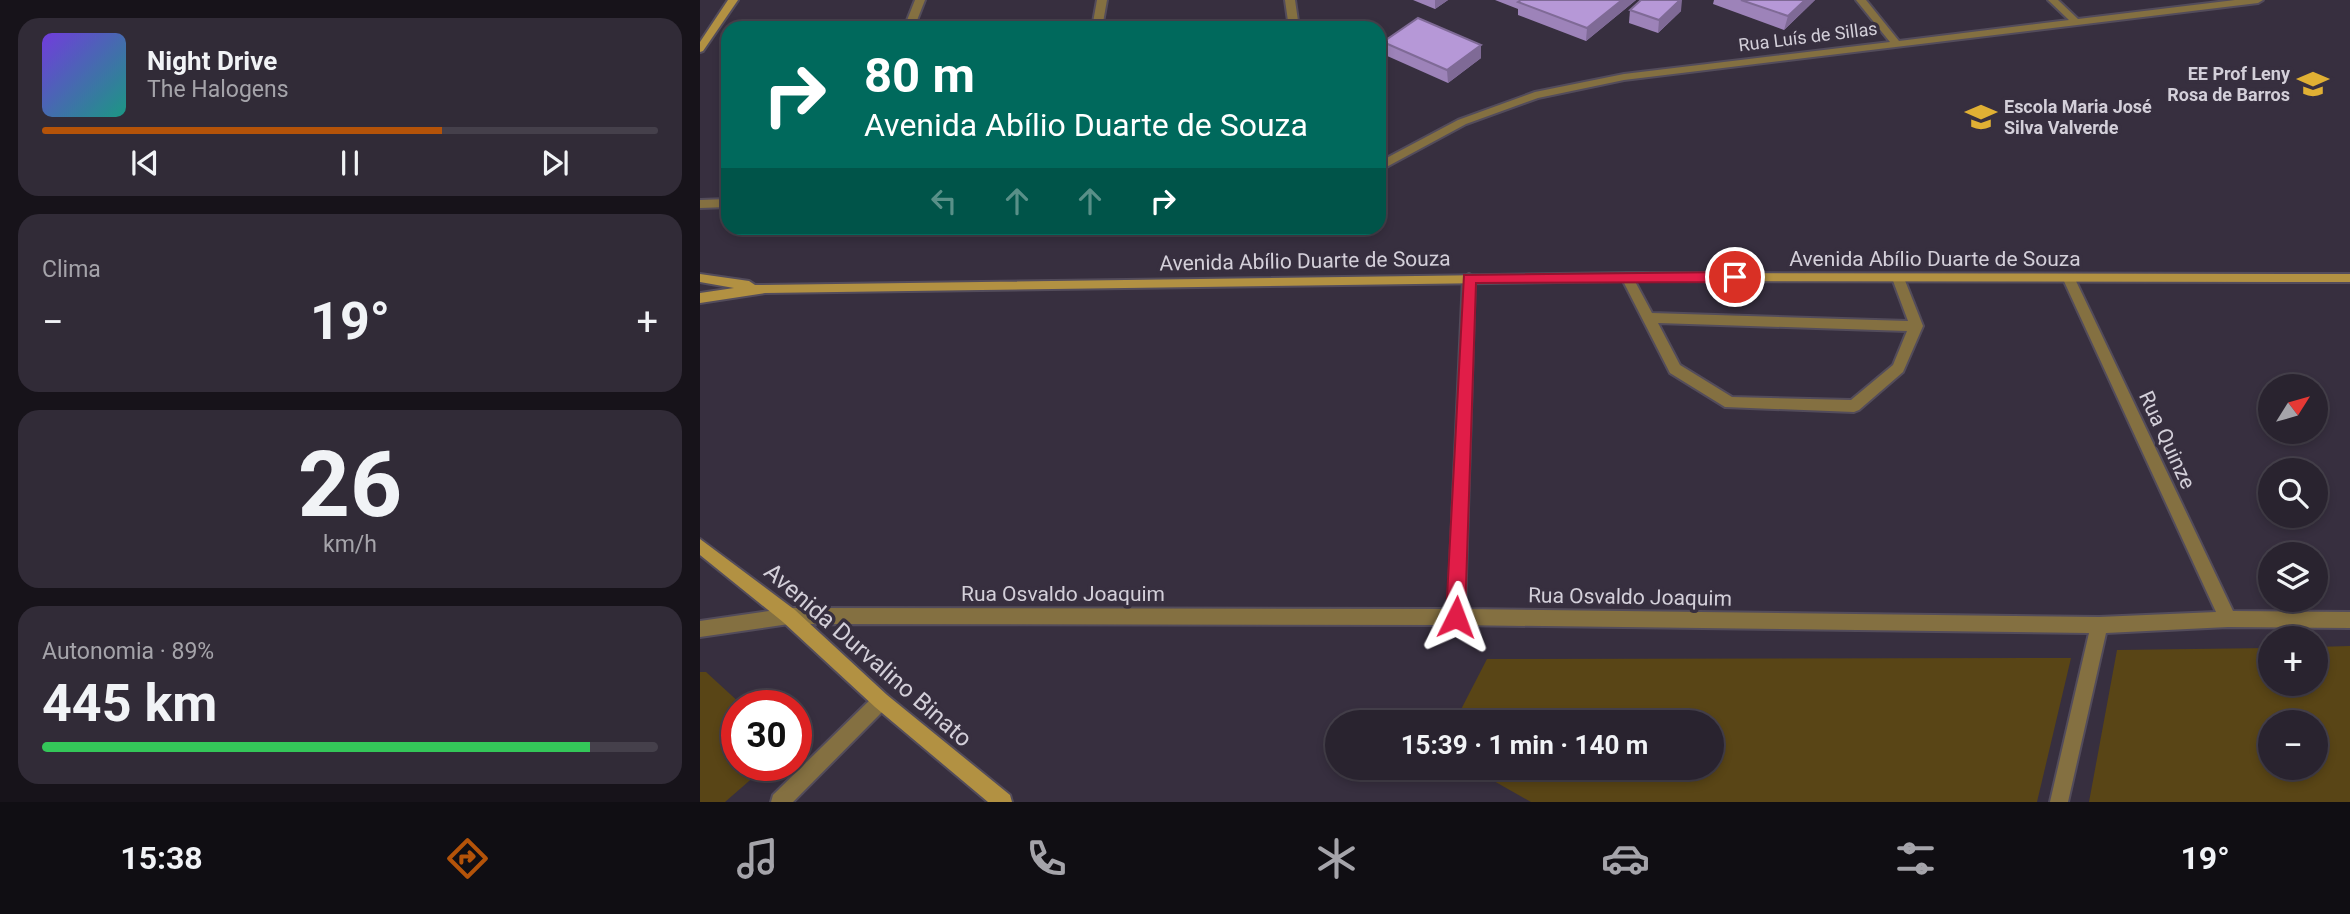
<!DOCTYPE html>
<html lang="pt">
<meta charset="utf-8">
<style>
:root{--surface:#29232f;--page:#312b37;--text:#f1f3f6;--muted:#a5a4aa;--line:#45404b;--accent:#b45309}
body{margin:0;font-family:Roboto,sans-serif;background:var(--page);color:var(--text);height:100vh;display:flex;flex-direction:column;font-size:26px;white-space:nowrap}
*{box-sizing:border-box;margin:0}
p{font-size:23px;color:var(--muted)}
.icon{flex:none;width:38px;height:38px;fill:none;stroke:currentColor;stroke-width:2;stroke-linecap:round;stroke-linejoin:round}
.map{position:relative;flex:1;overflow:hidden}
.sheet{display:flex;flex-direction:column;gap:18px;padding:18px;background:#17131a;width:700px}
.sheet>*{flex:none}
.banner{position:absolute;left:21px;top:21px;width:665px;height:214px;border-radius:21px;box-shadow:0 4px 10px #0003,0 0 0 2px var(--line);background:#00695c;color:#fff;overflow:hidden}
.needle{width:46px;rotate:53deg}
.fabs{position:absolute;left:1558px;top:374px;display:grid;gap:14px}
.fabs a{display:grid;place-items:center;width:70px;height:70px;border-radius:50%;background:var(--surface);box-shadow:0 4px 10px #0003,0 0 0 2px var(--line);font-size:35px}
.speed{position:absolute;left:21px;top:690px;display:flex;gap:14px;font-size:35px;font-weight:700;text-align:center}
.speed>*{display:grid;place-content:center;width:91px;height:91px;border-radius:50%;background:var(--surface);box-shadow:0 4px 10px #0003,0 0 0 2px var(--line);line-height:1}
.speed .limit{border:10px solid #d22;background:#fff;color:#111}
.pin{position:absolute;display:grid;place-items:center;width:60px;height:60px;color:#fff;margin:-30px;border:4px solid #fff;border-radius:50%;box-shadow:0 2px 7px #0007}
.me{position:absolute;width:77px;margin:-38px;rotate:3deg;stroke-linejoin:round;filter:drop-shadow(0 0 5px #0008)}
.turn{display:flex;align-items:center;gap:24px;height:147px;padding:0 28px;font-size:32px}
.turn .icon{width:91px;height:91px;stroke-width:2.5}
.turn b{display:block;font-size:49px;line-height:60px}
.lanes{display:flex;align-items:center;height:66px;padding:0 28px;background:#0003;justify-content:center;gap:35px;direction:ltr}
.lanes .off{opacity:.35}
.big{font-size:52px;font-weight:700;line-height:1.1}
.sheet .widget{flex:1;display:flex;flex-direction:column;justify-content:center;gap:10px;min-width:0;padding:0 24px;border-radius:21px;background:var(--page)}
.sheet .dial{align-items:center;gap:0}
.dial b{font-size:91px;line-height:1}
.song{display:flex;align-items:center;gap:21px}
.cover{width:84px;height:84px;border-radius:10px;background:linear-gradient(135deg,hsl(260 70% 55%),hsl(170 70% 35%))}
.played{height:7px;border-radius:4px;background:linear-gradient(90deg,var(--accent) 65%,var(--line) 65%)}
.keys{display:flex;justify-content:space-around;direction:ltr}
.heat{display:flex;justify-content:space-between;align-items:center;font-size:38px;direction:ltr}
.charge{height:10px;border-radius:5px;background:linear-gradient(90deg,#34c759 89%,var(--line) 0)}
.trip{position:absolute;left:625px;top:710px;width:399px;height:70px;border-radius:35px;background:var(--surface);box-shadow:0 4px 10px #0003,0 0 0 2px var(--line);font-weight:700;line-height:70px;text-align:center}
.tabs{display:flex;height:112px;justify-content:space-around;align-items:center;background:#100e13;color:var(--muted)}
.tabs .icon{width:49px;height:49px}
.tabs .active{color:var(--accent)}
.tabs b{font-size:32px;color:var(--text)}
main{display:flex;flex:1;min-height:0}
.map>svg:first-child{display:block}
</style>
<main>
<section class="sheet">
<div class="widget">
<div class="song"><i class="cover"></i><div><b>Night Drive</b><p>The Halogens</p></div></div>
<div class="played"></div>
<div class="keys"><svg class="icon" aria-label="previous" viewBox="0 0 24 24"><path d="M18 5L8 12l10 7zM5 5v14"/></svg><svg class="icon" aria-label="pause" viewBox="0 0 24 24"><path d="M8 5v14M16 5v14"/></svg><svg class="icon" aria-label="next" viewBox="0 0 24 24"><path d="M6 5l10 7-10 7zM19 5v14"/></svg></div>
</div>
<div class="widget"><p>Clima</p>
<div class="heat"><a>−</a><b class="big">19°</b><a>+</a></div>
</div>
<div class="widget dial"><b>26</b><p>km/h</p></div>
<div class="widget"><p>Autonomia · 89%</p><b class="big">445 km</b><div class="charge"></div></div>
</section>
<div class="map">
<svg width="1650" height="802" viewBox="0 0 1650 802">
<rect width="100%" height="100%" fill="#372f3f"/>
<g fill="#594516" fill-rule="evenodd">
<path d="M1650,646V802H1389L1417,650L1570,648V684H1615V647ZM1570,723H1615V768H1570Z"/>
<polygon points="1371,658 1337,802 831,802 771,768 1012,768 1012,723 754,723 787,659"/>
<polygon points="0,672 6,672 42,705 37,705 37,765 65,767 25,802 0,802"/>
</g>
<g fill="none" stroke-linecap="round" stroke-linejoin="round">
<defs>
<path id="lane" d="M927,273L931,274L952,313L1208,321L1192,278L1198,274L1204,278L1223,326L1203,372L1159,410L1154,412L1025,407L970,373L921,277ZM958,323L1207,331L1193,365L1151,400L1032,397L980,365Z"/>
<g id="street">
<polygon points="215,0 225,0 214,28 204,28"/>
<polygon points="397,0 407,0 402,28 392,28"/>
<polygon points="585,0 595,0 599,28 589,28"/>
<polygon points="1156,0 1166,0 1199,41 1369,20 1348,0 1358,0 1378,19 1535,0 1563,0 1558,3 924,80 838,98 766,124 679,171 679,162 758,120 835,92 924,74 1190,42"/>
<polygon points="28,199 28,207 0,208 0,200"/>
<polygon points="769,274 775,278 765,609 1399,617 1516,612 1363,279 1369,275 1375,279 1533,611 1650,612 1650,628 1528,627 1406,633 1368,802 1350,802 1389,633 756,625 89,624 0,637 0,621 89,608 748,609 763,278"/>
<polygon points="181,692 187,695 190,701 187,707 93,802 71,802 73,795 175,695"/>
</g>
<g id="secondary">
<polygon points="28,0 38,0 3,51 0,52 0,42"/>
<polygon points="927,273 1650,274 1650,282 927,281 65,293 0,303 0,293 34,288 0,282 0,274 49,281 55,285"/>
<polygon points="0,539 95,610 187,695 310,795 312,802 288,802 175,707 83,622 0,555"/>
</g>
</defs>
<use href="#lane" stroke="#534c5b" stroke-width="4"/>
<use href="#street" stroke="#534c5b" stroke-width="4"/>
<use href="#secondary" stroke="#534c5b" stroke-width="4"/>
<use href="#lane" fill="#847041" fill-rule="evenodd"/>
<use href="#street" fill="#847041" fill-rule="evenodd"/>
<use href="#secondary" fill="#b29142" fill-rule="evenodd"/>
</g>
<g fill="#9d83b9">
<polygon points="713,0 748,0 735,9"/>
<polygon points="795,0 936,0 886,41 818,15 818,9"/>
<polygon points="1014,0 1115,0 1084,30 1013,4"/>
<polygon points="930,10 981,11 958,33 929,23"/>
<polygon points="683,42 781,58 748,83 685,55"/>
</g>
<g fill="#7f6a96">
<polygon points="735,0 748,0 735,9"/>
<polygon points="922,0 936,0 886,41 887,28"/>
<polygon points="980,0 982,0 981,11 958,33 959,20"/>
<polygon points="1105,0 1115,0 1084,30 1088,16"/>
<polygon points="781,45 781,58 748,83 747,70"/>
</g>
<g fill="#b698d7" stroke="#7f6a96" stroke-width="2">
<polygon points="821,0 922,0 887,28 818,2"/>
<polygon points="941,0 980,0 959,20 930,10"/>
<polygon points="1041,0 1105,0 1088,16"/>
<polygon points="718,18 781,45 747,70 683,42"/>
</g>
<polygon fill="#e11d48" stroke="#92132f" stroke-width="2" points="1035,272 1042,277 1035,282 776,283 765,617 762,624 756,626 749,624 746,617 764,275"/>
<defs>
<symbol id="school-bare" viewBox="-9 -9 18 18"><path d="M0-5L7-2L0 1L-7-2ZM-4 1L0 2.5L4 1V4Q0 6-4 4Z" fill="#e0b034" stroke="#372f3f" stroke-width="2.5" paint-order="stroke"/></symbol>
</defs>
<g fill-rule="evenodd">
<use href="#school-bare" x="1591" y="62" width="44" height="44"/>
<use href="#school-bare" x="1259" y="95" width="44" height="44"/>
</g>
<g text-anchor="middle" stroke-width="7" stroke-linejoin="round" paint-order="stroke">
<g font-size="18" fill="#d3cfd9" stroke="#372f3f">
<text transform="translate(1108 37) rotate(-7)" y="6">Rua Luís de Sillas</text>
</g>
<g font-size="18" font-weight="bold" fill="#d3cfd9" stroke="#372f3f" text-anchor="end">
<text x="1590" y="80">EE Prof Leny<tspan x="1590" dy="21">Rosa de Barros</tspan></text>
<text x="1304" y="113" text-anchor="start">Escola Maria José<tspan x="1304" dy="21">Silva Valverde</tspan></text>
</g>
<g font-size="21" fill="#d3cfd9" stroke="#372f3f">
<text x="1235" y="266">Avenida Abílio Duarte de Souza</text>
<text transform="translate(605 261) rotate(-1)" y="7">Avenida Abílio Duarte de Souza</text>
<text transform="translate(1467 440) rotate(65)" y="7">Rua Quinze</text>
<text x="363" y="601">Rua Osvaldo Joaquim</text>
<text transform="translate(930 597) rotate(1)" y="7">Rua Osvaldo Joaquim</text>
</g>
<g font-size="24" fill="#d3cfd9" stroke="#372f3f">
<text transform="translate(168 655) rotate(41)" y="8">Avenida Durvalino Binato</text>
</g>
</g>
</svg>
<div class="fabs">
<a><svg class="needle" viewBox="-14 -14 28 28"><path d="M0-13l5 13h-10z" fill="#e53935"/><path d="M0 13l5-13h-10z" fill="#a5a4aa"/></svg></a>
<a><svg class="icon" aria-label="search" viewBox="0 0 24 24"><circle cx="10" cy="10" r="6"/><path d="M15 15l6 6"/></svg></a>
<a><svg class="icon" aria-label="layers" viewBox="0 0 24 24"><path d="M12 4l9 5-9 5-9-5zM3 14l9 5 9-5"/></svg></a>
<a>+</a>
<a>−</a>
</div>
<div class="speed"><div class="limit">30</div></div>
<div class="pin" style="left:1035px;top:277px;background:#d93025"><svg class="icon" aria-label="arrive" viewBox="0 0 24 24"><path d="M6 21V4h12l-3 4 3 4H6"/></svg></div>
<svg class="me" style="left:756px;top:617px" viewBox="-20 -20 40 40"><path d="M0-17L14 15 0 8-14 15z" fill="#e11d48" stroke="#fff" stroke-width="4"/></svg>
<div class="trip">15:39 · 1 min · 140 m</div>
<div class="banner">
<div class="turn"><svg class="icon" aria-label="right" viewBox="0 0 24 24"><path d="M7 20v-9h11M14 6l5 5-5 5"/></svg><div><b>80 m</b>Avenida Abílio Duarte de Souza</div></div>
<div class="lanes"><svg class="icon off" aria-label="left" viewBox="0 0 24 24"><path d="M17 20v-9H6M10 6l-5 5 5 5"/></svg><svg class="icon off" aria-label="ahead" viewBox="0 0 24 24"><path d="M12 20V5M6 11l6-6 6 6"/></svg><svg class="icon off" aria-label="ahead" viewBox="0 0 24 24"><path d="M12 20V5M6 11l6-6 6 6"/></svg><svg class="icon" aria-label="right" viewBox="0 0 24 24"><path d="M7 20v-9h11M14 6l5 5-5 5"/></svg></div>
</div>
</div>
</main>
<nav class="tabs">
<b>15:38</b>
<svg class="icon active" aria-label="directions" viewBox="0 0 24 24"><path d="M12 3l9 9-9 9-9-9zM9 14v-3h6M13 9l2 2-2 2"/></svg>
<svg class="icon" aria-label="music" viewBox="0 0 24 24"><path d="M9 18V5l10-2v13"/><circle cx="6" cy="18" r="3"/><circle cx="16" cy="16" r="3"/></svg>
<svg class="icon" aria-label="phone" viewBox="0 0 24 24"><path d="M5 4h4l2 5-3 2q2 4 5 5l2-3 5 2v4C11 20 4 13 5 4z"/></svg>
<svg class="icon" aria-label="climate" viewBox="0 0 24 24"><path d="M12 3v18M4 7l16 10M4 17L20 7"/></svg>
<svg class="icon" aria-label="car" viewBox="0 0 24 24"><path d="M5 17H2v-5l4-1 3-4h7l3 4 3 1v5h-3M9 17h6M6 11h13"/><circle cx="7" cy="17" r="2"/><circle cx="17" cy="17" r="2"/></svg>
<svg class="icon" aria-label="filters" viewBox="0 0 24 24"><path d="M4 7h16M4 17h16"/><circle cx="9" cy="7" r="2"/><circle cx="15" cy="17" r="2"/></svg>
<b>19°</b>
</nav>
